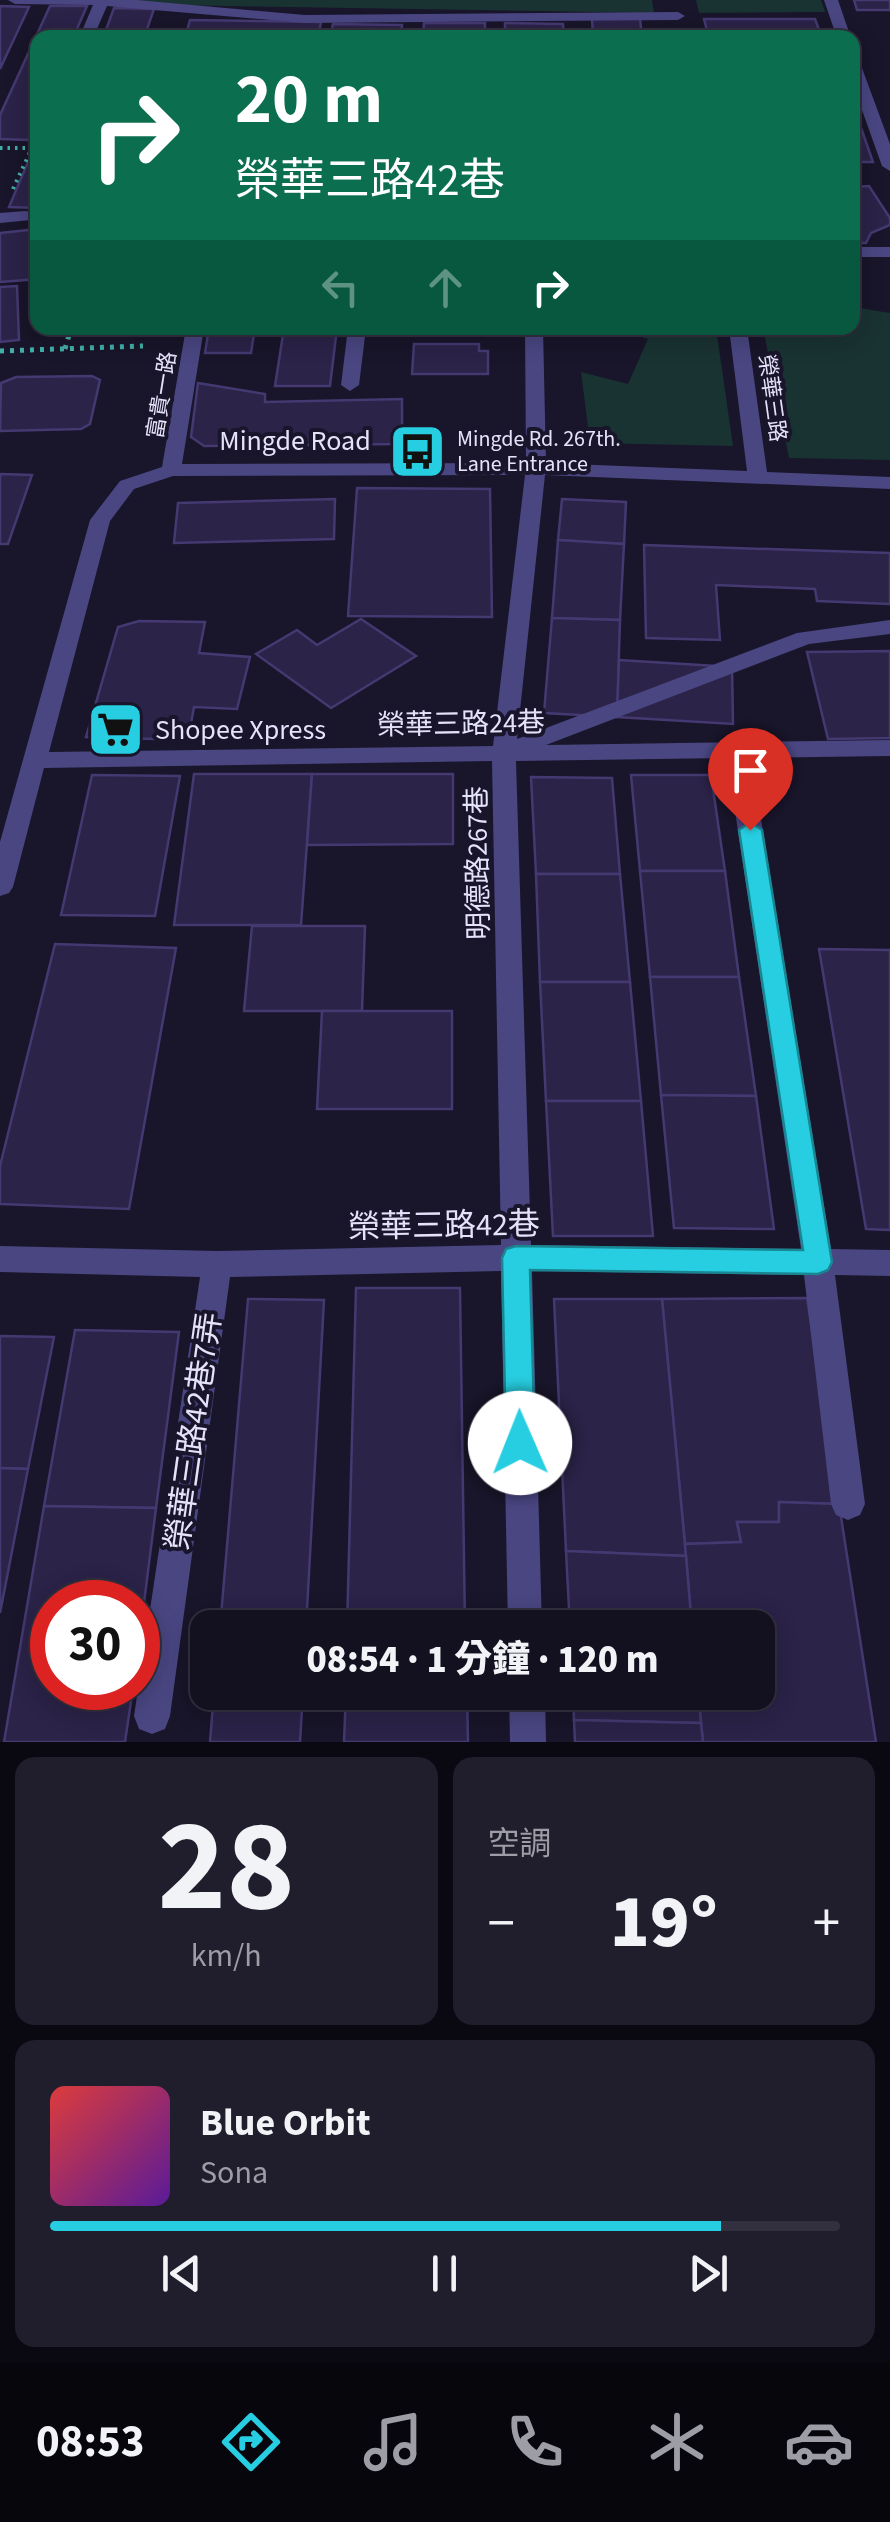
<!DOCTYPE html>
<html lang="zh-TW">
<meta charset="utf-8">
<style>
:root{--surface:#131020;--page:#201e2d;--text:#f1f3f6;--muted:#9d9da5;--line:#32303e;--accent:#27cee1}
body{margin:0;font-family:"Source Sans 3","Noto Sans TC",sans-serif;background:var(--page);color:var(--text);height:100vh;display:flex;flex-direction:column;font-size:38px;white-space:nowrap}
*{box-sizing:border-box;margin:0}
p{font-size:32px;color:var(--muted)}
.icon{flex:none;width:55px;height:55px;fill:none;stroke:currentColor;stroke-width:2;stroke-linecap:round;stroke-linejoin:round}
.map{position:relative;height:1742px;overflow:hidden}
.details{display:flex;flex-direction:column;gap:15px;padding:15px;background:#0a0912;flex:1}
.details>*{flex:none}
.guide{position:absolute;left:30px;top:30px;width:830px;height:305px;border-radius:20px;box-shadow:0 5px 25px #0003,0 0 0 2px var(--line);background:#0b6e4f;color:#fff;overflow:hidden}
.speed{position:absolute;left:30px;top:1580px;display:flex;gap:20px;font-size:50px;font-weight:700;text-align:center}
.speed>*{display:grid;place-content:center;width:130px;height:130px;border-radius:50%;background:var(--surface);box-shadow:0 5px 25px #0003,0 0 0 2px var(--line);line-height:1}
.speed .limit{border:15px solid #d22;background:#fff;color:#111}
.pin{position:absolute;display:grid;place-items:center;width:85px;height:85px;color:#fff;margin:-102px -42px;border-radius:50% 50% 50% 0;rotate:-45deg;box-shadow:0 0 10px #0007}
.pin .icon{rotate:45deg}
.me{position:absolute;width:110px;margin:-55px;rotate:359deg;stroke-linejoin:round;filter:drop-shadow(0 0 8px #0008)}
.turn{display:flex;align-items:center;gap:35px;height:210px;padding:0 40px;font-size:45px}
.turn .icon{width:130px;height:130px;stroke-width:2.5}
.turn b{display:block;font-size:70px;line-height:85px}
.lanes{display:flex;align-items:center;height:95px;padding:0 40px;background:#0003;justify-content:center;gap:50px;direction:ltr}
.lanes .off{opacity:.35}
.big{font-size:75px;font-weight:800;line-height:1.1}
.details .tile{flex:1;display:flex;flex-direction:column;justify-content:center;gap:15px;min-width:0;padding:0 35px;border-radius:20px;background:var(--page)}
.details .dial{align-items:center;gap:0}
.dial b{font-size:130px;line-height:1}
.song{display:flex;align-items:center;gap:30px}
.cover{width:120px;height:120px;border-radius:15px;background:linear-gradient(135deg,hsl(0 70% 55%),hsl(270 70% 35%))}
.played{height:10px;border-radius:5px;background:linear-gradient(90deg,var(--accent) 85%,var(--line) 85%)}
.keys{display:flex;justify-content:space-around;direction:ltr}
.heat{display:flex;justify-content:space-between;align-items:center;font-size:55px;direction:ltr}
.details .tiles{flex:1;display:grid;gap:15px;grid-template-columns:1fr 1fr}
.tile:last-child{grid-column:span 2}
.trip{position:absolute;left:190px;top:1610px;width:585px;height:100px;border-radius:20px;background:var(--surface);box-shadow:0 5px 25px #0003,0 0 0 2px var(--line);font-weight:800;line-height:100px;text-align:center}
.tab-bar{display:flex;height:160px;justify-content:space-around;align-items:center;background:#08060d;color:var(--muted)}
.tab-bar .icon{width:70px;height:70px}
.tab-bar .on{color:var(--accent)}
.tab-bar b{font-size:45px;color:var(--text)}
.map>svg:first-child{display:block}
</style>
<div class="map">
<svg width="890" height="1742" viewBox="0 0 890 1742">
<rect width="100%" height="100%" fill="#19152a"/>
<g fill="#193332">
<polygon points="111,0 652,0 654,13 169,5"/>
<polygon points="696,0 821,0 825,12 699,13"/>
<polygon points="853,287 860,308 890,313 890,460 789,458 763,328 852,328"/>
<polygon points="613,328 716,328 733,446 590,443 581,372 628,384 648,339"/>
</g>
<g fill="#2b2348" stroke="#443971" stroke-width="2.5">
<polygon points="854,0 890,0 890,10 857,10"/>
<polygon points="0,6 29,7 0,69"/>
<polygon points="50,6 87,6 73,38 38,38 38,119 28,140 0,139 0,115"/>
<polygon points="114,8 154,9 144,38 103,38"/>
<polygon points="592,17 640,18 642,38 593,38"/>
<polygon points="704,19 815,19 822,38 709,38"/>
<polygon points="190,20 321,22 318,38 185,38"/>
<polygon points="424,23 485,23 485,38 423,38"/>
<polygon points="505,23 563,24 564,38 505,38"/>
<polygon points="333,24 402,25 401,38 330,38"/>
<polygon points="852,121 859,122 873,162 852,162"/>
<polygon points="31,155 38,155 38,208 9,207"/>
<polygon points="852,174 853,187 869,186 890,218 890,225 871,233 866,243 852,243"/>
<polygon points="38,229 38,279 0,282 0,233"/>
<polygon points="17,286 19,340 0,342 0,287"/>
<polygon points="209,328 255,328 251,353 205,353"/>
<polygon points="284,328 337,328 330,386 275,386"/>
<rect x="461" y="328" width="47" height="7"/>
<polygon points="414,344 479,344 479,351 488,351 488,374 412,374"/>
<polygon points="92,376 100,380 90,424 81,429 0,431 1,383 16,377"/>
<polygon points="198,383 265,394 265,402 402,399 402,444 204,446 191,437"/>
<polygon points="0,474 32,475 8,544 0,544"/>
<polygon points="357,488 490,489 492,617 348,616"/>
<polygon points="335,499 334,539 174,543 178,503"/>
<polygon points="562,499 626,502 624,544 558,540"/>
<polygon points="558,540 624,544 620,620 552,618"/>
<polygon points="644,545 890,553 890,604 817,601 815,589 716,585 720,640 646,638"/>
<polygon points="552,618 620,620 617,717 544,713"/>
<polygon points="361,619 416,656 331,708 256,654 297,630 317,645"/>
<polygon points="139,621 205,622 199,653 250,657 237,709 194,707 188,740 86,737 118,627"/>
<polygon points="890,651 890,738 828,739 807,652"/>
<polygon points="619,660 732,667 733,724 617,717"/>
<polygon points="194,774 312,774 301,925 174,925"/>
<polygon points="312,774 453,774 453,844 307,845"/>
<polygon points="92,775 180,776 155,916 61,915"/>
<polygon points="631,775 711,775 725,871 640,871"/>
<polygon points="531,777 612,778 620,874 536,874"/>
<polygon points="640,871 725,871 739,977 650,977"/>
<polygon points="536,874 620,874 630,982 540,982"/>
<polygon points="252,926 365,926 362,1011 244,1011"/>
<polygon points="55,944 176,948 129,1209 0,1204 0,1166"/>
<polygon points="819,949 890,950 890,1230 866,1229"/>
<polygon points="650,977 739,977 756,1096 661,1095"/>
<polygon points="540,982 630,982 641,1101 546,1101"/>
<polygon points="322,1011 452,1011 452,1109 317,1109"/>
<polygon points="661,1095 756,1096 774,1229 674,1228"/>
<polygon points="546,1101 641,1101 653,1236 553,1236"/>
<polygon points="356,1288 460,1288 465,1628 347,1628"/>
<polygon points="807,1298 839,1504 779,1502 779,1522 737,1522 741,1542 685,1544 662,1299"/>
<polygon points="248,1299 324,1300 306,1628 220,1628"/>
<polygon points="554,1299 662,1299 686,1556 566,1551"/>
<polygon points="75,1330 179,1332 156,1508 44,1506"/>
<polygon points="0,1336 54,1337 28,1469 0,1468"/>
<polygon points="0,1468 28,1469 0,1613"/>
<polygon points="779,1502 839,1504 876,1742 703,1742 698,1692 758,1692 758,1628 692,1628 685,1544 741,1542 737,1522 779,1522"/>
<polygon points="44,1506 156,1508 138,1650 138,1602 52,1602 52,1688 133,1688 125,1742 4,1742"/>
<polygon points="566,1551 686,1556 692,1628 570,1628"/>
<polygon points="214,1692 303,1692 300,1742 210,1742"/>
<polygon points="346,1692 467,1692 468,1742 344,1742"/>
<polygon points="573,1692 698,1692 701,1723 574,1720"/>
<polygon points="574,1720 701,1723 703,1742 575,1742"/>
</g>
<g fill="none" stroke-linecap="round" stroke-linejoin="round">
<g stroke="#42aea8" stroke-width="4" stroke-dasharray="2.5 5" stroke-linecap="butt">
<polyline points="0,148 38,148"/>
<polyline points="13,189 32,148"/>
</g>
<g stroke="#42aea8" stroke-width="5" stroke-dasharray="4 6" stroke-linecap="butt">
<polyline points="65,349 71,328"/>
<polyline points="0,351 143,346"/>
</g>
<g fill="#494682" fill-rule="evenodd">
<polygon points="8,0 137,0 305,15 678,12 685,16 678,20 305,23 107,6 93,38 79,38 93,5 15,4"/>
<polygon points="824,0 838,0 851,38 837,38"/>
<polygon points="852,56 859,60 890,144 890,171 882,166 852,82"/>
<polygon points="25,211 31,212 31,220 0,223 0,213"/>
<rect x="852" y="247" width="38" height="10"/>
<path d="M186,328H204L182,464L526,463L525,328H543L546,463L747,471L729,328H747L767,472L890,477V489L545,475L517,739L797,633L890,620V634L809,644L546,745L890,740V756L751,758L831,1249L890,1250V1276L835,1275L865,1504L860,1515L848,1520L836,1515L831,1504L804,1275L532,1271L542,1628H508L501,1271L230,1277L170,1716L165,1729L152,1734L139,1729L134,1716L200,1277L0,1272V1246L217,1251L501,1245L492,761L44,768L13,887L9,893L0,896V842L90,520L120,481L162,467ZM525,475L493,746L49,752L110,521L134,489L173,476ZM727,758L801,1249L531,1245L516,761Z"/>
<polygon points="348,328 366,328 359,385 350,391 341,385"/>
<polygon points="509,1692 545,1692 546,1742 510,1742"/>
</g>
</g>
<polygon fill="#27cee1" stroke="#198692" stroke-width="2.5" points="750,822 762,830 832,1262 828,1270 818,1274 530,1270 535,1443 531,1452 520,1456 510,1452 506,1443 502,1258 506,1249 516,1246 803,1250 739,830"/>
<defs>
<symbol id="bus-square" viewBox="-11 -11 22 22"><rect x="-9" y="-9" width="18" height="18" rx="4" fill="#27cee1" stroke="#19152a"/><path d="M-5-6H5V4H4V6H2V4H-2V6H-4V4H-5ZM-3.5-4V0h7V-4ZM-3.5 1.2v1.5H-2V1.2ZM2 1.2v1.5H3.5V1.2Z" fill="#111"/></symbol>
<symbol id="supermarket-square" viewBox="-11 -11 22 22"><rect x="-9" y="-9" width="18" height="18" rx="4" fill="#27cee1" stroke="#19152a"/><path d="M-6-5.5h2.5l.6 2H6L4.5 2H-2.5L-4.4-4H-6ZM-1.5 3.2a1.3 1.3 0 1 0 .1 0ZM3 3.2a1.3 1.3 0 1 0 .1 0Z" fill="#111"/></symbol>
</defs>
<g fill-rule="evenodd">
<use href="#bus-square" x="386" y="420" width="63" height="63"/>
<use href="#supermarket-square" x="84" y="698" width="63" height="63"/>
</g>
<g text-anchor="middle" stroke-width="8" stroke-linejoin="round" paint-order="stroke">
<g font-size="22" fill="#e5e2fb" stroke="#19152a">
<text transform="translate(161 395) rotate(-81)" y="8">富貴一路</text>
<text transform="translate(773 398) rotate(82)" y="8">榮華三路</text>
</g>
<g font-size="22" fill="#e5e2fb" stroke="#19152a" text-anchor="start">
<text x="457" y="446">Mingde Rd. 267th.<tspan x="457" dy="25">Lane Entrance</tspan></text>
</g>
<g font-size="28" fill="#e5e2fb" stroke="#19152a">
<text x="295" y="450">Mingde Road</text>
<text transform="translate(461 723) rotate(-1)" y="10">榮華三路24巷</text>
<text transform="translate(477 863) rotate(-91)" y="10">明德路267巷</text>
</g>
<g font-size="28" fill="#e5e2fb" stroke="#19152a" text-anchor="start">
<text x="155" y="739">Shopee Xpress</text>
</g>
<g font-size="32" fill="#e5e2fb" stroke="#19152a">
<text transform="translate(444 1225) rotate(-1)" y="11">榮華三路42巷</text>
<text transform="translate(193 1431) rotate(-82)" y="11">榮華三路42巷7弄</text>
</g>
</g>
</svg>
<div class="speed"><div class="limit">30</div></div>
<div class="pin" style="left:750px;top:830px;background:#d93025"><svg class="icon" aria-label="arrive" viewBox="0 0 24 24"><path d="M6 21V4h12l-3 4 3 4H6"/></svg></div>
<svg class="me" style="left:520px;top:1443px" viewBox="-20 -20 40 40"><circle r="19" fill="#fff"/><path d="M0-13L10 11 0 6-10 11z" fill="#27cee1"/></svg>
<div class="trip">08:54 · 1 分鐘 · 120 m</div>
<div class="guide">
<div class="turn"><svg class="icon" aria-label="right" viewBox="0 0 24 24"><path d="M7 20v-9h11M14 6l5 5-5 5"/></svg><div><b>20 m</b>榮華三路42巷</div></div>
<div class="lanes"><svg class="icon off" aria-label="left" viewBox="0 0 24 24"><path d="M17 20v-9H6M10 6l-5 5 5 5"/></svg><svg class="icon off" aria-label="ahead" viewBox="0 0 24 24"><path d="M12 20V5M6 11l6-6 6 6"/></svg><svg class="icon" aria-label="right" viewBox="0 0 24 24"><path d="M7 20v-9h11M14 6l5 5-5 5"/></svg></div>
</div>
</div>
<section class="details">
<div class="tiles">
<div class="tile dial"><b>28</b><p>km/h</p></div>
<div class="tile"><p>空調</p>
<div class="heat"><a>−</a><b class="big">19°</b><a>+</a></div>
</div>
<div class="tile">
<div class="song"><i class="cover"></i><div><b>Blue Orbit</b><p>Sona</p></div></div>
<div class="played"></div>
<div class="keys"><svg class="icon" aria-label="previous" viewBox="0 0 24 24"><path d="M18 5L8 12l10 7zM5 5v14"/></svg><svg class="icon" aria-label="pause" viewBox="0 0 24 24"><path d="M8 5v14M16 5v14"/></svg><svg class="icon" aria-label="next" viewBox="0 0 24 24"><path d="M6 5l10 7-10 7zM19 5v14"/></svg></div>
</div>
</div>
</section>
<nav class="tab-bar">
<b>08:53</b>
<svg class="icon on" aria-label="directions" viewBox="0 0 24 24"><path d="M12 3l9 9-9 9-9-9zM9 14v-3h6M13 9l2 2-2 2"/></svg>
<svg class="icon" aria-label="music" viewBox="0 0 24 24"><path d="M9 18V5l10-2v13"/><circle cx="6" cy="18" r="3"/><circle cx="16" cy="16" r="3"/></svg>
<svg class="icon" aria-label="phone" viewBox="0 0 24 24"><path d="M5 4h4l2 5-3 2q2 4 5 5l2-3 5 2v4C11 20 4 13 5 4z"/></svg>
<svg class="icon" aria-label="climate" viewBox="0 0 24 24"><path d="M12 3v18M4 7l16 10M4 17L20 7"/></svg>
<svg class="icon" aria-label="car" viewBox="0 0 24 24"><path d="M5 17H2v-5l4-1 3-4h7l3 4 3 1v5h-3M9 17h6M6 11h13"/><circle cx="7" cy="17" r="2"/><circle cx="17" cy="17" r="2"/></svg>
</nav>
